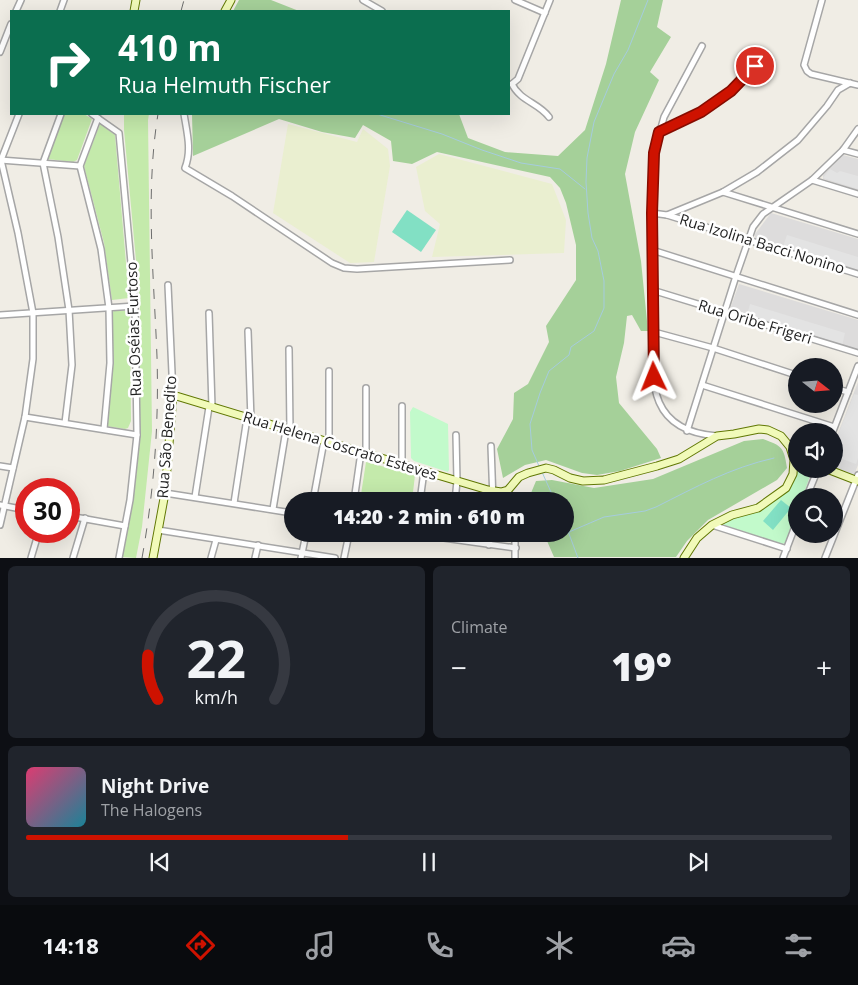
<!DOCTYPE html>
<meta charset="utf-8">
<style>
:root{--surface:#171b24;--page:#20242c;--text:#f1f3f6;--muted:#9ea1a6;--line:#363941;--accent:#ce1200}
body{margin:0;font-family:"Open Sans",sans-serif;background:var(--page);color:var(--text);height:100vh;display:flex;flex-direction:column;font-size:19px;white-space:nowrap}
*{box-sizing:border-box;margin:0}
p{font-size:16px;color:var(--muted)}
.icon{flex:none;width:28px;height:28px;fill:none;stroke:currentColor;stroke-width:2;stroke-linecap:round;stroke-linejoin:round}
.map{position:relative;height:558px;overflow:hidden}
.sheet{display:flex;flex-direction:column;gap:8px;padding:8px;background:#0d0f14;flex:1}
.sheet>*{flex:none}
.top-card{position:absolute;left:10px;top:10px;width:500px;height:105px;border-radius:0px;box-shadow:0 5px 20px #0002;background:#0b6e4f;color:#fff;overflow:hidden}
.needle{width:32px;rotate:107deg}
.tools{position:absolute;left:788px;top:358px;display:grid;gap:10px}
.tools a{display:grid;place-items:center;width:55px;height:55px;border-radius:50%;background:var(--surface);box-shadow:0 5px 20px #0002;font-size:25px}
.speed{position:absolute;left:15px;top:478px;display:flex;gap:10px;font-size:25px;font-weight:700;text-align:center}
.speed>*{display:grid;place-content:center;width:65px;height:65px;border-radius:50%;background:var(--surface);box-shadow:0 5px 20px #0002;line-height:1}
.speed .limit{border:8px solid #d22;background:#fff;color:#111}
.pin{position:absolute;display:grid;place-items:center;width:42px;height:42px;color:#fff;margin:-21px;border:2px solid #fff;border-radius:50%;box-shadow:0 1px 5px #0007}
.me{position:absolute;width:55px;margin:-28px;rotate:358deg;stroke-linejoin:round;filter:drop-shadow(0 0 4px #0008)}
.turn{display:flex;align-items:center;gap:18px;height:105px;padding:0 25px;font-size:22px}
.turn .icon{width:65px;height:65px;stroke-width:2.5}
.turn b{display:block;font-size:35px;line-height:42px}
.big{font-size:38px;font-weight:800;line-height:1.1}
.sheet .card{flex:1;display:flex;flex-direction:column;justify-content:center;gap:8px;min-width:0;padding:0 18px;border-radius:8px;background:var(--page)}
.sheet .dial{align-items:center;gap:0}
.dial svg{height:130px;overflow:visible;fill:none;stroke:var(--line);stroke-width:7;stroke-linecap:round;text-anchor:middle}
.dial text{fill:var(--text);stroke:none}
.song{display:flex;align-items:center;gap:15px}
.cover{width:60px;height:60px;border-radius:8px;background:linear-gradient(135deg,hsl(340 70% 55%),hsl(190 70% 35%))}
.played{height:5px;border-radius:2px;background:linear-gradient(90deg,var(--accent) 40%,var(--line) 40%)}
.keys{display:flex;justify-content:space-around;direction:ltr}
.heat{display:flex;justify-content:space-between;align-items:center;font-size:28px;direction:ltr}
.sheet .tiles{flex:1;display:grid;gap:8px;grid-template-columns:1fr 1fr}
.card:last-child{grid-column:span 2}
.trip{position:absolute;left:284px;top:492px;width:290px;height:50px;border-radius:25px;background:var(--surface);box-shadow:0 5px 20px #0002;font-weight:800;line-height:50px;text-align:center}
.menu{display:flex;height:80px;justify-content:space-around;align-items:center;background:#090b0e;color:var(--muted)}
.menu .icon{width:35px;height:35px}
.menu .current{color:var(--accent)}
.menu b{font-size:22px;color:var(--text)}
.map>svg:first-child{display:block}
</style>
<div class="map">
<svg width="858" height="558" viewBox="0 0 858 558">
<rect width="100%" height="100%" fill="#f0ede5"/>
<g fill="#dddcdc">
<polygon points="843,155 858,159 858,190 823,179 823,175"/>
<polygon points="771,213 858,239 858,270 755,238 755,234"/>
<polygon points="739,284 858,320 858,351 732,312 730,309"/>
<polygon points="858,382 858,465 854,475 852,475 834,468 834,444"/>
</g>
<g fill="#eaefd0">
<polygon points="288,124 357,142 363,129 388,149 390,166 374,262 350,263 273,213"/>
<polygon points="439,154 552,184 566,220 564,253 432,257 440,224 425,211 416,167"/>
</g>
<g fill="#c4eaab">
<polygon points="64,114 84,114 92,119 77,160 73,162 47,159"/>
<polygon points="124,114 149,114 148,120 152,431 142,527 136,558 122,557 133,502 140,440 140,304 124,130"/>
<polygon points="100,124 115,135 129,298 112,300 104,243 84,166"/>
<polygon points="114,310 129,311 130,314 131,421 128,428 125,429 106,426 112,358 112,315"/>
<polygon points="366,462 415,475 412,501 360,501"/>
</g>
<g fill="#a5d099">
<polygon points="239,0 271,0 299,11 233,11"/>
<polygon points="621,0 663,0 657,27 671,37 650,72 659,80 635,132 625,174 641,261 648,331 641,331 632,315 627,316 624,343 616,377 619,403 657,449 661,458 620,471 597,475 582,473 546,460 525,465 503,478 497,449 513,419 514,393 528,384 549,342 546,326 576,280 576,245 566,203 560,188 550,177 437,152 412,164 393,161 391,141 363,125 355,138 322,132 279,119 193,156 192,114 459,114 468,138 505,152 558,156 585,130 606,64"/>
<path d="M763,439C782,446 784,447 787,468L777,480L708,520L687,541L676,557H554L544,534H565V501H533L531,493L536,481L552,480L594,488L653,479L744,441Z"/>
</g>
<g fill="#c2facb">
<polygon points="413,407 448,424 449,470 448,472 414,461 411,458 410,412"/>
<polygon points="796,469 811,469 812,470 803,496 796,496 796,515 786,543 781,544 724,525 723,522 785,492"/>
</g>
<g fill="#82e0c4">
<polygon points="407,210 436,230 421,252 392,232"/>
<polygon points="781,500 791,508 773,530 763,521"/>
</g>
<g fill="#e3e3e3">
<polygon points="830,169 837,173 840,171 858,176 858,189 823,178"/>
<polygon points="787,235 858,257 858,270 783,247"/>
<polygon points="750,304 845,333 842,346 754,318 754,316 749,314 750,312 748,311"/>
<polygon points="854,394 858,395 858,458 856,464 834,456 834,445"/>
</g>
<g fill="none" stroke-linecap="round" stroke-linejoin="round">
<g stroke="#a5ccde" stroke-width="1">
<polyline points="377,114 442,134 482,150 521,163 560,169 585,189"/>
<polyline points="539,466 532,450 530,424 540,393 549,371 569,355 571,347 594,331 604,308 604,281 598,251 592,238 588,213 586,182 587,158 594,122 614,74 628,50 648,0"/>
<polyline points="542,472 555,501"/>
<polyline points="565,523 578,558"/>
<path d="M569,532L604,517L645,511L656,507C696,487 730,468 774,458"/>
</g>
<defs>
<g id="street">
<polyline points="363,0 382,11"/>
<polyline points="515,0 545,13"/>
<polyline points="822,0 804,65 807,71 811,74 858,85"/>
<polyline points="16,11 21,0"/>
<polyline points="60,11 64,0"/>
<path d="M702,46L664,117L654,153L652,213L654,332C650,386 651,431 717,436"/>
<polyline points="0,52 11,24"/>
<polyline points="512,84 518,79 550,0"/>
<path d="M512,84C520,101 539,103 549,117"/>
<polyline points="61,114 43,163 58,237 69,310 72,365 65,423"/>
<polyline points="92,114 119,133 135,306 137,435 130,500 119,558"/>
<path d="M184,114C187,133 192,150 185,168L232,196L332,263L344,268L357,269L510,260"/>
<polyline points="98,118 80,166 101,249 109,308 110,363 104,429"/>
<polyline points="659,132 701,112 731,91 755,66"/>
<polyline points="843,150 858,154"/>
<polyline points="0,160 80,166"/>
<polyline points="812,180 858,194"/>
<polyline points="723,192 858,234"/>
<polyline points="652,213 667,215 723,192 757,172 798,140 827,106 838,90 850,83"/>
<polyline points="667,215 858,274"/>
<polyline points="652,250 858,315"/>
<polyline points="168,285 173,395"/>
<polyline points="652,290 858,353"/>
<polyline points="209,313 212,407"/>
<polyline points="0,315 135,306"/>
<polyline points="248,331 251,420"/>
<polyline points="654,332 713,348 796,375"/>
<polyline points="289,349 290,431"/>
<polyline points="329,371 329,443"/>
<polyline points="702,385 834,427"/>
<polyline points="366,388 366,454"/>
<polyline points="834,388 848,392"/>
<polyline points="402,406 402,465"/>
<polyline points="25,417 137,435"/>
<polyline points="687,431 736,276 753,227 763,214 812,180 843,150 858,129"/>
<polyline points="833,431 858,366"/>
<polyline points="491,446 493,501"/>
<polyline points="0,466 13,468"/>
<polyline points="508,490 511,501"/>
<polyline points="165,493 292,513"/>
<polyline points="807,496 818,469"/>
<polyline points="195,497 209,407"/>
<polyline points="313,501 324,441"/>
<polyline points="354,501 361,452"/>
<polyline points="420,501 424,471"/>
<polyline points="455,501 457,481 456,435"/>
<polyline points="234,503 247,418"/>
<polyline points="0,505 26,510"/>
<polyline points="273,509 286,430"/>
<polyline points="69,516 125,526"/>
<polyline points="0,525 25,417 33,359 33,313 18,233 1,160 19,114"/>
<polyline points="712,525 787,549"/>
<polyline points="158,530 335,558"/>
<polyline points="415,534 516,548"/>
<polyline points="515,534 515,558"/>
<polyline points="489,545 490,534"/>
<polyline points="31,558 39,531"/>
<polyline points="73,558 85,518"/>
<polyline points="211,558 216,540"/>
<polyline points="255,558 258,545"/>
<polyline points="301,558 306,534"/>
<polyline points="344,558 349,534"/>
<polyline points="783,558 796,524"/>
<polyline points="825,558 858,475"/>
</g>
<g id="secondary">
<polyline points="134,11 136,0"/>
<polyline points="225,11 231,0"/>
<polyline points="827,469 858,481"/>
<polyline points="153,558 165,493 173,395 424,471 488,490 501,492 508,490 519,477 528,473 546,468 554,470 570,478 583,481 604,480 657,466 679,459 717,436 734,434 759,429 768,430 781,436 790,447 794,460 793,474 786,488 758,508 732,515 712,525 697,538 684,558"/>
</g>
</defs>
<use href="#street" stroke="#a6a6a6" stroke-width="8"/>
<use href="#secondary" stroke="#617804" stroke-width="9"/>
<use href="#street" stroke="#fff" stroke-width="5"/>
<use href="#secondary" stroke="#f1fab9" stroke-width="7"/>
<g stroke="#6d6d6d" stroke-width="1" stroke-dasharray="10 10" stroke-linecap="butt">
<polyline points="181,11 184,0"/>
<path d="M142,558C154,491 159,424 157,357C154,276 145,194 158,114"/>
</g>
</g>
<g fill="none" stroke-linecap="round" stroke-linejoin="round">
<defs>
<polyline id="route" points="654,377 652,213 654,153 659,132 701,112 731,91 755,66"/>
</defs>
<use href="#route" stroke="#860c00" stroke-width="12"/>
<use href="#route" stroke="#ce1200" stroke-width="9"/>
</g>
<g text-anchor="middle" stroke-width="5" stroke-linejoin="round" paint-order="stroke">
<g font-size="15" fill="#1f1f1f" stroke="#fff">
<text transform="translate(762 244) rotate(17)" y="5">Rua Izolina Bacci Nonino</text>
<text transform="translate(755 322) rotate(17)" y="5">Rua Oribe Frigeri</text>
<text transform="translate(134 329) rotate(-92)" y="5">Rua Oséias Furtoso</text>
<text transform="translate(167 437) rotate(-86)" y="5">Rua São Benedito</text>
<text transform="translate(340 446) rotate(17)" y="5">Rua Helena Coscrato Esteves</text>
</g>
</g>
</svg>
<div class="tools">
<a><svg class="needle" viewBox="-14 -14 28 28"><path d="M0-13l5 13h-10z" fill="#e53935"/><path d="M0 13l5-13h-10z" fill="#9ea1a6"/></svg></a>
<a><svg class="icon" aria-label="sound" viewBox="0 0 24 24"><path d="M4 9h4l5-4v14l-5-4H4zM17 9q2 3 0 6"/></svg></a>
<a><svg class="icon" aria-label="search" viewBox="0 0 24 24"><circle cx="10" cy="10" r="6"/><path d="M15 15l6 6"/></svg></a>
</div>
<div class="speed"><div class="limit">30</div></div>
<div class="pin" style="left:755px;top:66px;background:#d93025"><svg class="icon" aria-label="arrive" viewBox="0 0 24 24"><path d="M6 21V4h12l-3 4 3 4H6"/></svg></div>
<svg class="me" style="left:654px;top:377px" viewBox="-20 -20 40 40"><path d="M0-17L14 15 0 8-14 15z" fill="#ce1200" stroke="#fff" stroke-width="4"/></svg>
<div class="trip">14:20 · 2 min · 610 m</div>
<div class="top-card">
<div class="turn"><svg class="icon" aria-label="right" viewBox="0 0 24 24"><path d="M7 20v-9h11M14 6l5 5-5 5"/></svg><div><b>410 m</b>Rua Helmuth Fischer</div></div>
</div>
</div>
<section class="sheet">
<div class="tiles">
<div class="card dial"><svg viewBox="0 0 100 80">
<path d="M14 69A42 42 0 1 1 86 69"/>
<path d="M14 69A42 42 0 0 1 8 42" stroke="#ce1200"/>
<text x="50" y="56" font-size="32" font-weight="700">22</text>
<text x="50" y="72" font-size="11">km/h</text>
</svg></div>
<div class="card"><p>Climate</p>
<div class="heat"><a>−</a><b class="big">19°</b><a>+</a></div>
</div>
<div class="card">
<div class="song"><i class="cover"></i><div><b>Night Drive</b><p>The Halogens</p></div></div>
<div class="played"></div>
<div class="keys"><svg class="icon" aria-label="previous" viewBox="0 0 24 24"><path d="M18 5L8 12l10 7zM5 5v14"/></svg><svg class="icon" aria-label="pause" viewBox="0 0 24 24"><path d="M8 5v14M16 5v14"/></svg><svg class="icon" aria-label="next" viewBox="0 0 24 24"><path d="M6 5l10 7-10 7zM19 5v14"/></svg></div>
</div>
</div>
</section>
<nav class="menu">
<b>14:18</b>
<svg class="icon current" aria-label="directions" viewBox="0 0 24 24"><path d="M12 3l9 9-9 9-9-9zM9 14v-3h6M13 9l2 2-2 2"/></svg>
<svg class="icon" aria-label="music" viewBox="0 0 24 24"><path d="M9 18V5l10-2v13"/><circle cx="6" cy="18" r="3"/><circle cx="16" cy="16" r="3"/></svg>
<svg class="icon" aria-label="phone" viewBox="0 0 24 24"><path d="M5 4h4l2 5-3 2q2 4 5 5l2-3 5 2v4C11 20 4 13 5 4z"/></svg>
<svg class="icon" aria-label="climate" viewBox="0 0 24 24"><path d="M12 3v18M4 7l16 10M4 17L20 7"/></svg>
<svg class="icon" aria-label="car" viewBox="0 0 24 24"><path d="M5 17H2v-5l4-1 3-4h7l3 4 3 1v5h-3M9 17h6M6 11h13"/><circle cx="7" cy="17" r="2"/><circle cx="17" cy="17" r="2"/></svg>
<svg class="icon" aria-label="filters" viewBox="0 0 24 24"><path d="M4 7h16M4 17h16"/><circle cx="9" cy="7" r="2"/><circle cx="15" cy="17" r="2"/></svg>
</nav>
